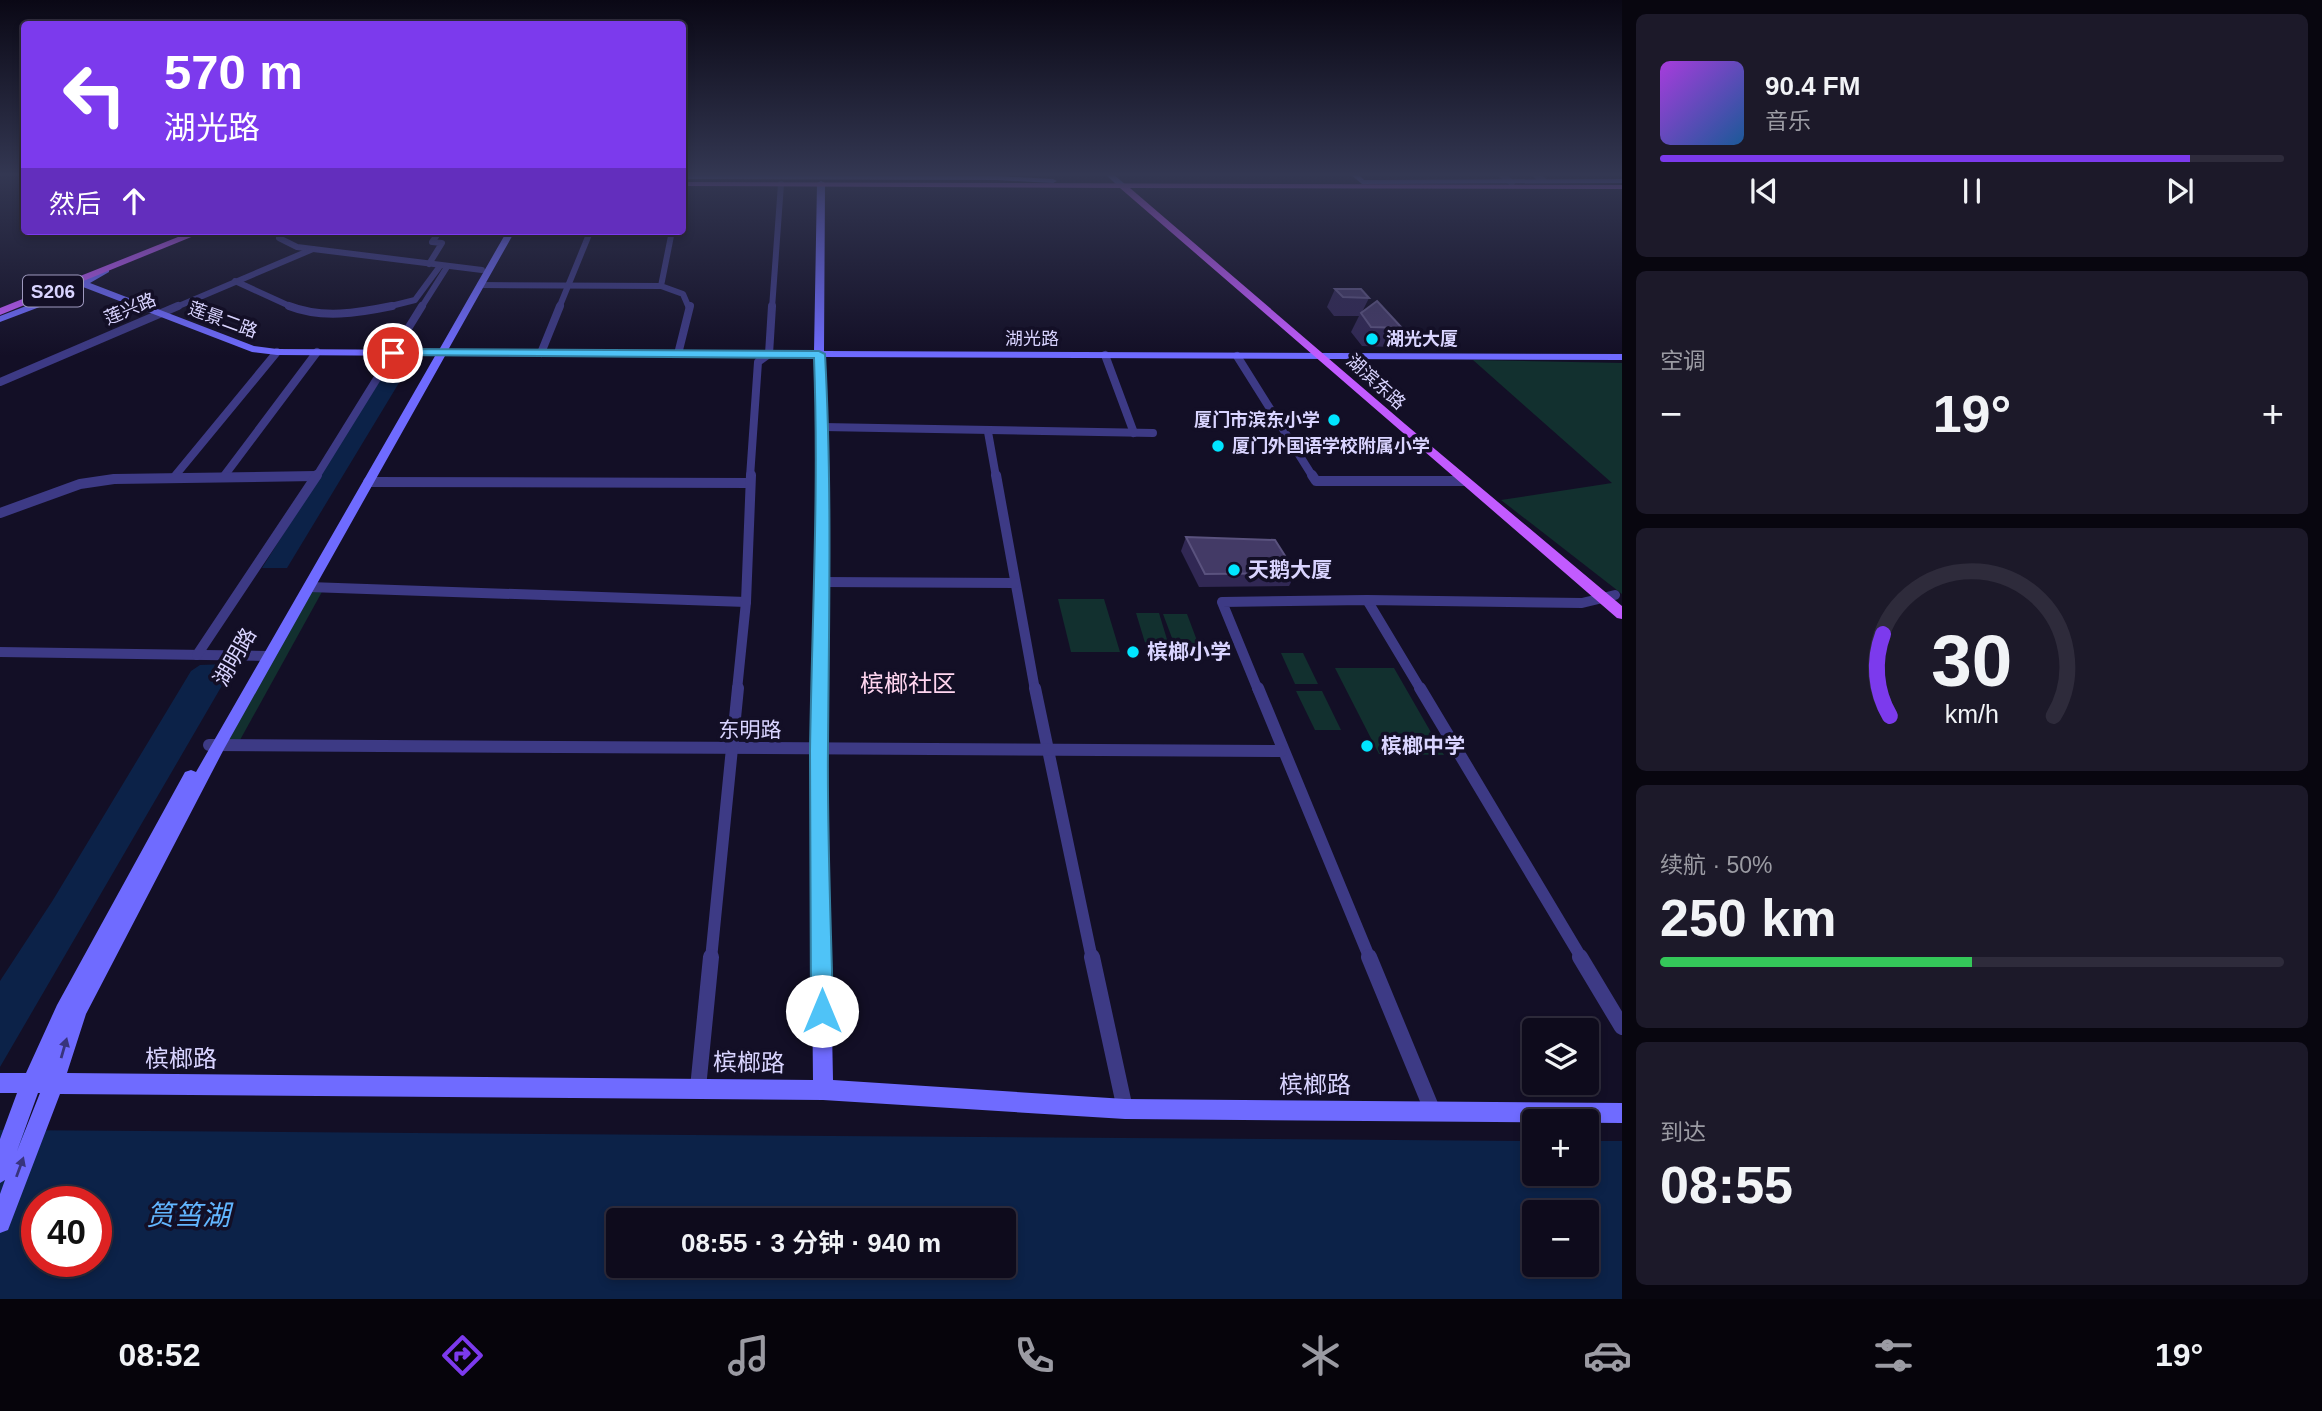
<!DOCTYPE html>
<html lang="zh">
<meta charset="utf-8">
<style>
:root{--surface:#0e0b1c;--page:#1c1929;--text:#f1f3f6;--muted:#9b9ba3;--line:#2e2b3b;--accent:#7c3aed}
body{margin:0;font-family:Helvetica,"Noto Sans SC",sans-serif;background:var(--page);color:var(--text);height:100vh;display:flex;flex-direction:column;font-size:26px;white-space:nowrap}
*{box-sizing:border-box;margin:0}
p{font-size:23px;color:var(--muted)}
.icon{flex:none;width:38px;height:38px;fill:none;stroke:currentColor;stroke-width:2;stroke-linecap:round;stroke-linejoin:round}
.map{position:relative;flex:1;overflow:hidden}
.drawer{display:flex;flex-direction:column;gap:14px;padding:14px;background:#08060f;width:700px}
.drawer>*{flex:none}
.top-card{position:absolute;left:21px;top:21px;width:665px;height:214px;border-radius:7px;box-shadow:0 4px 10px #0003,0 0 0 2px var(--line);background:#7c3aed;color:#fff;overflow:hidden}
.tools{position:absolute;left:1522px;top:1018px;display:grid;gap:14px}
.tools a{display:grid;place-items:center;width:77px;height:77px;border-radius:7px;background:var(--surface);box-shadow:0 4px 10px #0003,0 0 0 2px var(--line);font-size:35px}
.speed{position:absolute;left:21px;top:1186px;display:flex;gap:14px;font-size:35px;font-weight:700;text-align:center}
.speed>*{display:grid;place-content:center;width:91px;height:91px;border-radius:50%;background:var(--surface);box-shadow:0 4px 10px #0003,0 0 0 2px var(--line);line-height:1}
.speed .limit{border:10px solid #d22;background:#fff;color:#111}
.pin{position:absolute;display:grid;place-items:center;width:60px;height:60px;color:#fff;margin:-30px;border:4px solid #fff;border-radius:50%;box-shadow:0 2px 7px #0007}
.me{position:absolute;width:77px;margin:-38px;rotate:0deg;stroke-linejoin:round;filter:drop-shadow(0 0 5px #0008)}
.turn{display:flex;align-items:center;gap:24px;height:147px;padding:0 28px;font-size:32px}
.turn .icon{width:91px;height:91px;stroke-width:2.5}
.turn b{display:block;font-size:49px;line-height:60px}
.then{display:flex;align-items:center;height:66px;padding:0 28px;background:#0003;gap:14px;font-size:26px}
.big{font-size:52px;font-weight:600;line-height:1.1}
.drawer .widget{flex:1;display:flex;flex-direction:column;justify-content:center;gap:10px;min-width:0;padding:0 24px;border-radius:10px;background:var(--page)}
.drawer .dial{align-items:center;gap:0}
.dial svg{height:182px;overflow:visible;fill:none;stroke:var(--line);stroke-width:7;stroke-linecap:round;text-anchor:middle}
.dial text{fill:var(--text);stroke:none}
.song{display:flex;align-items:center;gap:21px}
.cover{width:84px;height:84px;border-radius:10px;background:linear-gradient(135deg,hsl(280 70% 55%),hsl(210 70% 35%))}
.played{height:7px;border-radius:4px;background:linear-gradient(90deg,var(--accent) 85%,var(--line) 85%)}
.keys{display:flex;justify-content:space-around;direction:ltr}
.heat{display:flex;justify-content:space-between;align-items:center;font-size:38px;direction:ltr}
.charge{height:10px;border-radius:5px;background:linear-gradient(90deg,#34c759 50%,var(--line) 0)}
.trip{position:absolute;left:606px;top:1208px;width:410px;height:70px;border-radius:7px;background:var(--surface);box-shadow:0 4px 10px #0003,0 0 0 2px var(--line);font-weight:600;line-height:70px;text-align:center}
.menu{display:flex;height:112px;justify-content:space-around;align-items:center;background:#06040b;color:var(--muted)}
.menu .icon{width:49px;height:49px}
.menu .on{color:var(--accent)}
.menu b{font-size:32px;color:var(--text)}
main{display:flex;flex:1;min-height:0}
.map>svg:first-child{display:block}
</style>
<main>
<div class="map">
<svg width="1622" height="1299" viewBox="0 0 1622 1299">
<rect width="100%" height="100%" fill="#130f26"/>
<g fill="#12302f">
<polygon points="1473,360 1622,363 1622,594 1501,500 1612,483"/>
<polygon points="309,590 323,590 240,740 224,740"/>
<polygon points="1058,599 1104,599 1120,652 1071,652"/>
<polygon points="1136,613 1159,613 1169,646 1146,646"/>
<polygon points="1163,614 1187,614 1199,646 1175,646"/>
<polygon points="1281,653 1303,653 1318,684 1295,684"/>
<polygon points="1335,668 1394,668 1444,755 1379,754"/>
<polygon points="1296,691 1322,691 1341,730 1315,730"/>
</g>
<g fill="#0c2248" fill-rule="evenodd">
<polygon points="394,358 414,358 287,568 262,568"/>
<polygon points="228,664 231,670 0,1067 0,981 53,900 191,671 200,665"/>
<path d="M0,1130L1535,1141V1174H1587V1141H1622V1299H0ZM37,1202H96V1262H37ZM1535,1213H1587V1265H1535ZM618,1220H1003V1265H618Z"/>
</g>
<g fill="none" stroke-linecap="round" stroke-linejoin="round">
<g stroke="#3d3a85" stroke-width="6">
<polyline points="1500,174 1512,183"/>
<polyline points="1534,174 1543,180"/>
<polyline points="283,231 279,238 297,247 482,270"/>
<polyline points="672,231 661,286 683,294 689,308"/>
<polyline points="510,233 672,232"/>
<polyline points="429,264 442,243 432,242 440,231"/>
<polyline points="235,281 294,308"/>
<polyline points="480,285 661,286"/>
<polyline points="174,308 313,249"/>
<polyline points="383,308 415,300 440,266"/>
<polyline points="421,308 447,267"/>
<polyline points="559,308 590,232"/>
<polyline points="772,308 781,184"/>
</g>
<g stroke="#3d3a85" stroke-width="8">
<path d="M289,306C322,319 358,313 392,306"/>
<polyline points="541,353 560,306"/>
<polyline points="678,354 690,306"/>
<polyline points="1105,355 1134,433"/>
<polyline points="1237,356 1313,477"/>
<polyline points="0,382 178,306"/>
<polyline points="823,427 1153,433"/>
<polyline points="988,432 996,477"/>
<polyline points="224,476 317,352"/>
<polyline points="174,477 277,352"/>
<polyline points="267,477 316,476"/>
<polyline points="316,477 422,306"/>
<polyline points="750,477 758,362 769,354 772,306"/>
</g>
<g stroke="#3d3a85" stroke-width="10">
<polyline points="996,475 1035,690"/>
<polyline points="1312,475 1316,481 1464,481"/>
<polyline points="368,482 750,483"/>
<polyline points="0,513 80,484 114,479 316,476"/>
<polyline points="823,582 1015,583"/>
<polyline points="309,587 746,602"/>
<polyline points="1367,600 1421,690"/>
<polyline points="0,652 269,656"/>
<polyline points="197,655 317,475"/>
<polyline points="737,690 746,602 751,475"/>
<polyline points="1258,690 1222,602 1367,600 1582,603 1615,595"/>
</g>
<g stroke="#3d3a85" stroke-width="12">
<polyline points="1035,688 1092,959"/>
<polyline points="1258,688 1370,959"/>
<polyline points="1420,688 1582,959"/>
<polyline points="209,745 1281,751"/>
<polyline points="711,959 738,688"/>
</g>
<g stroke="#3d3a85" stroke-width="16">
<polyline points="1092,957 1125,1109"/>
<polyline points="1369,957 1433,1112"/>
<polyline points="1580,957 1622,1027"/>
<polyline points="698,1088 711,957"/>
</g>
<g fill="#6f6bff" fill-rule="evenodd">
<polygon points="1105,174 1113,174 1126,185 1119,187"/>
<polygon points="1350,174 1358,174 1364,180 1622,179 1622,183 1362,184"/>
<polygon points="682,175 997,176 1053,179 1057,181 1053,183 997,180 682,179"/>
<path d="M821,181L825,183L824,351L1622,354V360L824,357C832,488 826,619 827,751C827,861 831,971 833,1080L1125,1099L1622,1103V1123L1125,1119L823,1100L60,1094L8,1230L0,1233V1194L5,1180L0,1183V1139L17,1093H0V1073H26L57,1005L185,772L191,770L196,772L435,356L277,355L252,352L83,287L66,297L0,322V316L60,293L106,267L109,268V272L90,283L254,346L277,349L439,350L507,231H515L448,350L814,351L817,183ZM445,356L814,357C821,488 813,619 811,750C810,860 812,970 813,1080L67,1073L86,1014L224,749ZM38,1093H40L17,1151Z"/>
</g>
<g fill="#c25bff" fill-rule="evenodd">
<polygon points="682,182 1622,185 1622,189 1130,188 1405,424 1622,606 1622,619 1617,618 1120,188 682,186"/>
<polygon points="193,231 206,231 0,315 0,308"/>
</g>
</g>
<g fill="#312854">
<polygon points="1335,289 1369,298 1362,312 1402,328 1392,347 1362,346 1351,332 1359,316 1334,316 1327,307"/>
<polygon points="1186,537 1296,573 1289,586 1199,587 1181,551"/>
</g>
<g fill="#433a66" stroke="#5a527e" stroke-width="2">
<polygon points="1335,289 1361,289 1369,298 1343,297"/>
<polygon points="1377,301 1402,328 1371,327 1361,313"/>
<polygon points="1186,537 1275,540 1296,573 1205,574"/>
</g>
<defs><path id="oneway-solid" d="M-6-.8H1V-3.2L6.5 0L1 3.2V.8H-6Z" transform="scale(1.75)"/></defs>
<g fill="#38347d">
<use href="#oneway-solid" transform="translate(64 1048) rotate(-74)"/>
<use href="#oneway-solid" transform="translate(20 1167) rotate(-70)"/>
</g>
<linearGradient id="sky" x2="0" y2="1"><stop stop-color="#0a0815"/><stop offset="0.49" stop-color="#333752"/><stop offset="1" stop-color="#333752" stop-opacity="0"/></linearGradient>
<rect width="1622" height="356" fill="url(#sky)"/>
<path fill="#4fc3f7" stroke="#337fa1" stroke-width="2" d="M393,349L819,351L825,354C832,485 829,615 828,746C827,834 831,923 833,1011L830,1019L822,1022L814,1019L811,1011C811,924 810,837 810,751C812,619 819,489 814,358L389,355V350Z"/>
<g fill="#00e5ff" stroke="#130f26" stroke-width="2.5">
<circle cx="1372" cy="339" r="7"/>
<circle cx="1334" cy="420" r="7"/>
<circle cx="1218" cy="446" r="7"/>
<circle cx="1234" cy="570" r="7"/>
<circle cx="1133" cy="652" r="7"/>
<circle cx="1367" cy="746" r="7"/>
</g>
<g text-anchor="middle" stroke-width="7" stroke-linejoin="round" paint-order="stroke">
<g font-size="18" fill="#d9d4ff" stroke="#130f26">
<text transform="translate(130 309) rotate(-23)" y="6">莲兴路</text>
<text transform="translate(223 320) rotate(20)" y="6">莲景二路</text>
<text x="1032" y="345">湖光路</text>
<text transform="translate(1376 382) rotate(42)" y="6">湖滨东路</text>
</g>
<g font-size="18" font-weight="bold" fill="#d9d4ff" stroke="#130f26" text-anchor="start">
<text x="1386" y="345">湖光大厦</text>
<text x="1320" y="426" text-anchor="end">厦门市滨东小学</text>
<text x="1232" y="452">厦门外国语学校附属小学</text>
</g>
<rect fill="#130f26" stroke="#9e99be" stroke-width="2" x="23" y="275.5" width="60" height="31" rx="5"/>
<g font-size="19" font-weight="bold" fill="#d9d4ff">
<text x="53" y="298">S206</text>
</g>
<g font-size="21" font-weight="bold" fill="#d9d4ff" stroke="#130f26" text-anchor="start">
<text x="1248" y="577">天鹅大厦</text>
<text x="1147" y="659">槟榔小学</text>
<text x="1381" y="753">槟榔中学</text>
</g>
<g font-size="21" fill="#d9d4ff" stroke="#130f26">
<text transform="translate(235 657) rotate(-60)" y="7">湖明路</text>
<text x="750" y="737">东明路</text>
</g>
<g font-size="24" fill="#ffd6f0" stroke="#130f26">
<text x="908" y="692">槟榔社区</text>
</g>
<g font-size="24" fill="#d9d4ff" stroke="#130f26">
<text x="181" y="1067">槟榔路</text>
<text transform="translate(749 1063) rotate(1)" y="8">槟榔路</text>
<text x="1315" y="1093">槟榔路</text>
</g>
<g font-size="28" font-style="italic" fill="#62b6ff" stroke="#130f26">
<text x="188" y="1225">筼筜湖</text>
</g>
</g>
</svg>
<div class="tools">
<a><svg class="icon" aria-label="layers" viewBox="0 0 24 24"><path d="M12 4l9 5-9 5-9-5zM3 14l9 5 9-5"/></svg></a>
<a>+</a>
<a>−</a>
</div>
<div class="speed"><div class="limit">40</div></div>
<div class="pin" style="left:393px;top:353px;background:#d93025"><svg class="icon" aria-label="arrive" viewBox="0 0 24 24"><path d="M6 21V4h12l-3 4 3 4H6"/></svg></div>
<svg class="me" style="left:822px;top:1011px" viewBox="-20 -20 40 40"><circle r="19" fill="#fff"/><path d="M0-13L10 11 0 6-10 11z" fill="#4fc3f7"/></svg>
<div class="trip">08:55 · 3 分钟 · 940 m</div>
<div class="top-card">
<div class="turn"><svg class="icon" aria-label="left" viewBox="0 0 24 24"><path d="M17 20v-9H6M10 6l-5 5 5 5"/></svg><div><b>570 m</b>湖光路</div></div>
<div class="then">然后<svg class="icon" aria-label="ahead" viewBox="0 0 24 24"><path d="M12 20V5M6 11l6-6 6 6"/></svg></div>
</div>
</div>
<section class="drawer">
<div class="widget">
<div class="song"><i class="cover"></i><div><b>90.4 FM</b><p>音乐</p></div></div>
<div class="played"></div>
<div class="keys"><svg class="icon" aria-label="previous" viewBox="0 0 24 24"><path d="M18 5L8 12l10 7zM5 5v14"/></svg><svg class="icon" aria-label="pause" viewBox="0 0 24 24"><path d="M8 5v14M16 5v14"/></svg><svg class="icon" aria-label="next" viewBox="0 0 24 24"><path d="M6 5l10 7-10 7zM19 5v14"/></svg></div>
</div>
<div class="widget"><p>空调</p>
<div class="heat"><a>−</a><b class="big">19°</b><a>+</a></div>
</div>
<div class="widget dial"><svg viewBox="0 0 100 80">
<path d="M14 69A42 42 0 1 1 86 69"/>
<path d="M14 69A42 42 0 0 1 11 33" stroke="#7c3aed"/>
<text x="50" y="56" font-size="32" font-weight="700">30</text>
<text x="50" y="72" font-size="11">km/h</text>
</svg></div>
<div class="widget"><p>续航 · 50%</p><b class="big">250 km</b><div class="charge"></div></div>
<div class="widget"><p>到达</p><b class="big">08:55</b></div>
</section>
</main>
<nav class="menu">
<b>08:52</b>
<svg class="icon on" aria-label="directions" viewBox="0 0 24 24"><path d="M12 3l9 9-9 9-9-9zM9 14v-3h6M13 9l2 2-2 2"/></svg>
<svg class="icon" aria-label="music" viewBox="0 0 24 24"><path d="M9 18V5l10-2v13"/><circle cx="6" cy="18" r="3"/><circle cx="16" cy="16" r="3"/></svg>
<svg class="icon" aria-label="phone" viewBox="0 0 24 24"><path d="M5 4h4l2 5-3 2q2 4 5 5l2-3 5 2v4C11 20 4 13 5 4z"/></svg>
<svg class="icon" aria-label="climate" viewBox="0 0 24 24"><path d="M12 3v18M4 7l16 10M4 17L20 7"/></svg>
<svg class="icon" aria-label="car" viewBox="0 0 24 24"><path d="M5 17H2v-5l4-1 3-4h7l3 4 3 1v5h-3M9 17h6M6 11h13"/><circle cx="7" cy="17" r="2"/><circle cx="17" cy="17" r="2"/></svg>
<svg class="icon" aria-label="filters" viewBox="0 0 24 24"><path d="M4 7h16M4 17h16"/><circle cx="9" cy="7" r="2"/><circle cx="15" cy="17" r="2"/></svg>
<b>19°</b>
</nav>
